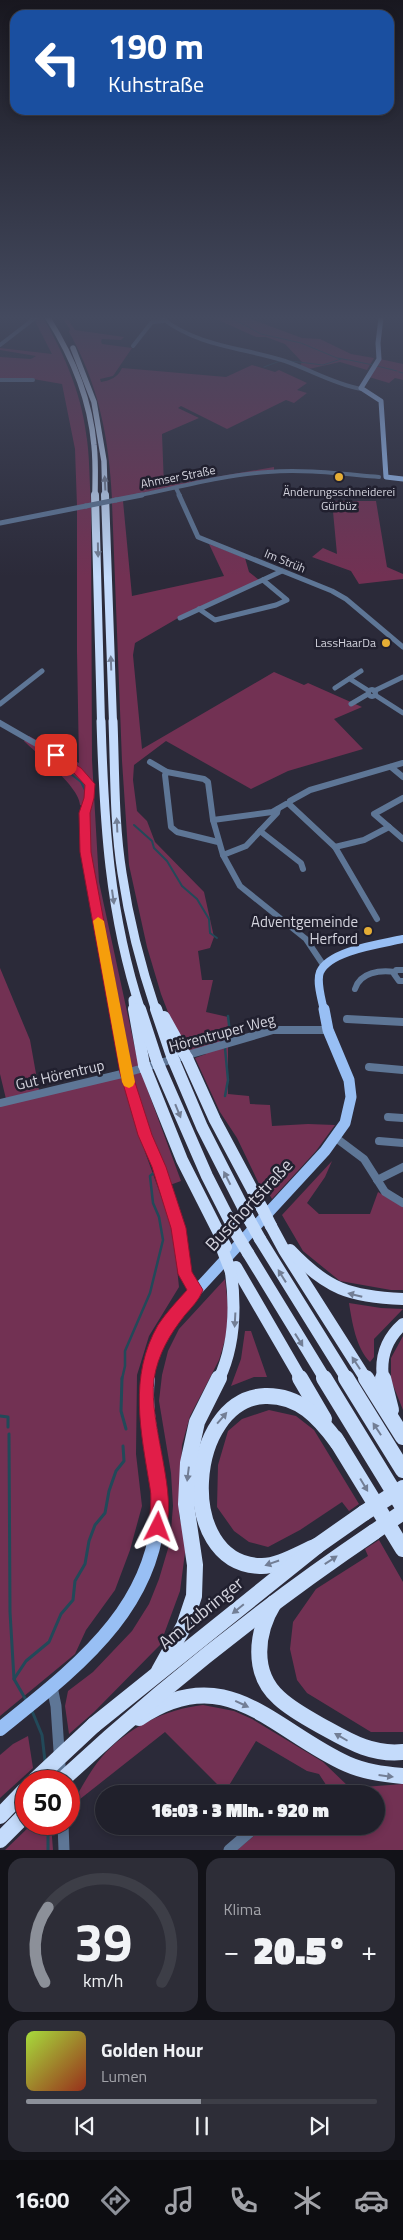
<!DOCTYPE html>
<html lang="de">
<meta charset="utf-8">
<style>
:root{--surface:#20202b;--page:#2d2d37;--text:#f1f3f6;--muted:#a2a3a9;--line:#3d3e47;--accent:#8c9099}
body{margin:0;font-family:"Titillium Web",sans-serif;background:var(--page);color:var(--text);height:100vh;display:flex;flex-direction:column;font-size:19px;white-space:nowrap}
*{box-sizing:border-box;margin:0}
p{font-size:16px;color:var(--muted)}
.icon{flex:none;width:28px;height:28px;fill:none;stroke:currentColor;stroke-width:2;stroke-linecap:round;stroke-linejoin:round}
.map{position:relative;height:1850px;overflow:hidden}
.sheet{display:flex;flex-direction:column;gap:8px;padding:8px;background:#121218;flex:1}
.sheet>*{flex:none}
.hud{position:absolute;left:10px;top:10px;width:384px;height:105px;border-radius:15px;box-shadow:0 2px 8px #0003,0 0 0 1px var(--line);background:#1a4fa0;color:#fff;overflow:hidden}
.speed{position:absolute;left:15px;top:1770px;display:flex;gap:10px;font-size:25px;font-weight:700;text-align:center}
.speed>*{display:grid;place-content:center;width:65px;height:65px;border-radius:50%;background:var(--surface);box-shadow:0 2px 8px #0003,0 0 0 1px var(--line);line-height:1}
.speed .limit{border:8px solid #d22;background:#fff;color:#111}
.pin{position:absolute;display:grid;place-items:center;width:42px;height:42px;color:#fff;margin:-21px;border-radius:10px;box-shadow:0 2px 8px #0006}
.me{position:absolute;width:55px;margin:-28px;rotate:3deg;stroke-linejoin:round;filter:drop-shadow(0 0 4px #0008)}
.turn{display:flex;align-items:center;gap:18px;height:105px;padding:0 15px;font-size:22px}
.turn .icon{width:65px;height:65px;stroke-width:2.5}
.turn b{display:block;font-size:35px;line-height:42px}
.big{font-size:38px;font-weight:800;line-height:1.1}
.sheet .widget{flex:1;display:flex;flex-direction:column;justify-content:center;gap:8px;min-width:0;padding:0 18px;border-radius:15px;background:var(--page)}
.sheet .dial{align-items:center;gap:0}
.dial svg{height:130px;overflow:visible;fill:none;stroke:var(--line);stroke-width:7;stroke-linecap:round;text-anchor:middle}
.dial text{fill:var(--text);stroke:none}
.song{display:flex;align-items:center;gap:15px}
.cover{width:60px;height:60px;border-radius:8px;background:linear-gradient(135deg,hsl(80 70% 55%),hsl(10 70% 35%))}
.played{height:5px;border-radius:2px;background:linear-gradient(90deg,var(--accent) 50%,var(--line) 50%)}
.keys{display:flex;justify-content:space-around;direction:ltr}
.heat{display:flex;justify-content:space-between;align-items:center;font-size:28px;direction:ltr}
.sheet .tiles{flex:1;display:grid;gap:8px;grid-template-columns:1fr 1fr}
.widget:last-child{grid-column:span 2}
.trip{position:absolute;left:95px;top:1785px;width:290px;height:50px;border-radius:25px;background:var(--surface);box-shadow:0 2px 8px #0003,0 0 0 1px var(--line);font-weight:800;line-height:50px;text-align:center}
.menu{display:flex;height:80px;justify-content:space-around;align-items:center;background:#0d0d11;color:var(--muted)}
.menu .icon{width:35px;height:35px}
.menu .on{color:var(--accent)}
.menu b{font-size:22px;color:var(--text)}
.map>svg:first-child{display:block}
</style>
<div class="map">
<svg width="403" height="1850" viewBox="0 0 403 1850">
<rect width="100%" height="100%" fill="#2b2a39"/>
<g fill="#723153">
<path d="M37,318H43C64,353 81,393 86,433C90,456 89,480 91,503L77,506L75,449L62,384L33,379H0V357L31,359L36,356L0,350V348L52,354L35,321Z"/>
<path d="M62,318H67L75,330L124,337L121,340L102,339L101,341L102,344L132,348L113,376L100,379L101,382C111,380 117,378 122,368L226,377L252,365L275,372L279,370L307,383L297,390L307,393L294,403L286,400L227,429L181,406L178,408L199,418L162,434L164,486L274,467V470L244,473L112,499C109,439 99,385 69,332L70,329Z"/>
<polygon points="214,318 248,318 302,338 320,339 351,354 374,358 367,370 340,362 309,369 300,366 302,362 285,344 266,337 256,337"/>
<polygon points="380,359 403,364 403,380 395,378 389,383 369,377"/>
<polygon points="123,501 132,596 224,576 209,544 245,558 249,572 259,580 178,618 135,643 133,655 142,749 274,672 304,685 308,683 362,707 334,719 363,749 288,771 251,789 166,741 134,765 133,780 137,811 147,821 155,842 204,892 214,937 210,948 198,951 202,980 213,980 206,1012 228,1017 228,1094 249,1096 250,1104 270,1105 272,1126 308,1124 335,1125 316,1151 272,1199 265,1187 261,1188 237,1138 220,1112 195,1058 206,1054 205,1048 190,1051 184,1040 176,1033 161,994 147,947 129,865 122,761 112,503"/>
<polygon points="332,501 376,501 387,567 403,574 403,579 359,584 351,571 312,557 323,548 337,554"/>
<path d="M91,507L92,760L99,882L139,1067L127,1070L87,851L86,808L80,805C79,786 38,755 24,741L29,736L79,763L77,652V510Z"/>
<polygon points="0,968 30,1040 40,1096 124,1075 145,1152 173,1229 179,1287 149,1336 137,1375 136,1454 142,1506 130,1550 115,1590 86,1630 75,1654 0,1716 0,1100 6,1099 0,1074"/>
<polygon points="141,1072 181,1181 170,1185 161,1158 156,1157 129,1081 132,1075"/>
<polygon points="332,1161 325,1177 307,1203 319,1214 370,1214 378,1192 403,1207 403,1290 391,1290 340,1281 303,1251 282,1215"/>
<polygon points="225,1279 228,1306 227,1333 219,1360 190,1416 182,1445 179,1515 186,1545 180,1591 160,1645 94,1712 69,1734 65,1706 68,1691 93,1672 132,1631 149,1604 159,1579 170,1542 173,1506 171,1473 159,1401 162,1375 168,1351 179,1329"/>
<path d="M349,1303L381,1308L403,1309L374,1339V1357L370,1362C356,1348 352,1322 349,1303Z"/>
<polygon points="245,1331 251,1331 267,1377 254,1377 231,1386 241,1359"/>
<polygon points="403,1336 403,1410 391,1380 391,1358"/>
<polygon points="269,1410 296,1416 314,1430 359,1504 349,1511 342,1502 300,1530 268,1547 249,1542 234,1531 217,1507 218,1465 228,1431 242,1419"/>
<polygon points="379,1540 403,1582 403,1732 371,1732 307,1693 297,1680 290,1649 293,1622 316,1589 368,1556 365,1549"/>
<path d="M203,1705L234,1711L252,1719L323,1762L350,1788L403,1784V1850H237L266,1826H297L300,1831L306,1826H376V1794H332L319,1774L307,1771L256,1741L225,1792L165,1732L70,1807C80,1791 89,1772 101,1758C126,1728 166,1709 203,1705Z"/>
<polygon points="28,1736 33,1768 0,1798 0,1755 13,1744"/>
<polygon points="32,1824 51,1824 53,1850 5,1850"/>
</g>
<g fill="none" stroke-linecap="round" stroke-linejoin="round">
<g stroke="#224959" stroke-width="1">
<polyline points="232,318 261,334 301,343 337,358 348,360"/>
<polyline points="349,360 373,365"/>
<polyline points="290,361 323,365 341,359"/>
<polyline points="377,366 397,371"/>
<polyline points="264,367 280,361"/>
<polyline points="399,372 403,373"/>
</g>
<g stroke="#224959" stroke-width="2">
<polyline points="43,752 81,782 86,792"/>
<polyline points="134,825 152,841 154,848 167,861 182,886 197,899 209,919 210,933 217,938"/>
</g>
<g stroke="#224959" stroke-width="2.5">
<polyline points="228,1016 230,1033 228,1040"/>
<polyline points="225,1048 228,1080 225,1096"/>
<polyline points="122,1379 125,1366 125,1351 150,1293 163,1240 159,1217 153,1203 150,1176 155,1172"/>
</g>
<g stroke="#224959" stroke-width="3">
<polyline points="122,1378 121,1411 126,1429"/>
<polyline points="0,1416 8,1417 8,1427"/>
<polyline points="9,1434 10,1612 14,1679 26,1700"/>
<polyline points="14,1679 26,1661 49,1642 61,1614 73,1600 75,1581 85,1564 89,1541 95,1525 105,1513 109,1491 116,1471 124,1461 123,1446"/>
<polyline points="32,1711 42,1735 45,1761"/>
<polyline points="48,1824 48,1850"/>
</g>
<g stroke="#5e7696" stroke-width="4">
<path d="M162,318C196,346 245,348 285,361C311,370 334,384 361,389"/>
<polyline points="0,345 35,318"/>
<polyline points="133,346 152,322 164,321"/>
<polyline points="0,380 33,380"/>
<polyline points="176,488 180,496"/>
<path d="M136,496C180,487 224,475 268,472C305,469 342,474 379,477"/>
</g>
<g stroke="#5e7696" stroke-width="5">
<polyline points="179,495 198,537 332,591 346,599 403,647"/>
<polyline points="116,500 142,495"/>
<polyline points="0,523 86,506"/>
<polyline points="199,609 215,620 276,605 287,600 263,580"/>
<polyline points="180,618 282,571"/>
<polyline points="350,679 369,691"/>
<polyline points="335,688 361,671"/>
<circle cx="372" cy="693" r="3.5"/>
<polyline points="374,691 403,677"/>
<polyline points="375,695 403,713"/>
<polyline points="0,704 42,671"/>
<polyline points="351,704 368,694"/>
</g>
<g stroke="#5e7696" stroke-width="6">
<polyline points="0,723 66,761 90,784 85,813 86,852 115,1011"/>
<polyline points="150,762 167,772 204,779 208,782 213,820 223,855"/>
<polyline points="391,767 403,777"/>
<polyline points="167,772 165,775 171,827 177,832 218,842"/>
<polyline points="403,798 374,814 403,839"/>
<polyline points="290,801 310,790 403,763"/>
<polyline points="289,804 335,847 377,919"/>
<polyline points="278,809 277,813 246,846 223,855 240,886 306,939 324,966"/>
<polyline points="213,820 272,812 286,804"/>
<polyline points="260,831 301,863 303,869"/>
<polyline points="335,847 364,840 389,827"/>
<polyline points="403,970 396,970 394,974 399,981 403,981"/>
<path d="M355,989C360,972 380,970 395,972"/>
</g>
<g stroke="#5e7696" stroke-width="8">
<polyline points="114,1009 126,1073 145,1135 159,1167 179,1228 185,1274 196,1291"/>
<polyline points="347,1019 403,1022"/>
<polyline points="369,1067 403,1070"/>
<polyline points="0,1103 126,1073 273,1030 328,1030"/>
<polyline points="388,1117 403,1118"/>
<polyline points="336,1138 364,1159 385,1192 403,1203"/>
<polyline points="379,1141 403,1143"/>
<polyline points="377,1180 403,1167"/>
</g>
<g stroke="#5e7696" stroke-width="11">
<polyline points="52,1687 56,1706 61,1780"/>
<polyline points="303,1794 314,1791"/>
<polyline points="63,1824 64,1850"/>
<polyline points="229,1850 257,1826"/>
</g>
<polyline stroke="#98bff4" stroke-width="5" points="381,318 378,343 379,359 361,388 381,401 386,477 403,479"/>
<path stroke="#98bff4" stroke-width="8" d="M324,1011C322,1000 316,982 320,972C330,950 382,944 403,939"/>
<path stroke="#98bff4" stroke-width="11" d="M148,1379C151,1355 163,1335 175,1314L325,1151L345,1123L351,1097L349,1080L328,1030L324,1009"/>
<path stroke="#98bff4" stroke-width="14" d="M0,1729C77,1667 162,1604 159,1495C158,1456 143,1418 148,1378"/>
<g stroke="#c4dbfb" stroke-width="5.5">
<path d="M48,318C72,356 90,400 94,445C96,462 95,479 95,496"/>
<polyline points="73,348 94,402 104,461 105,496"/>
</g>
<g stroke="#c4dbfb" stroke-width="8">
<polyline points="95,495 101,722"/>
<polyline points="105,495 113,722"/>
</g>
<g stroke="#c4dbfb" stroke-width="9">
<path d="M101,721C104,822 109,914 141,1011"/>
<path d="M113,721C115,771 114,823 122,873C129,920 141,967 156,1011"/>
<polyline points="133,1000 134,1011"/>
</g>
<g stroke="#c4dbfb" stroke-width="12">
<polyline points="134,1009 144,1065"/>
<polyline points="140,1009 157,1061"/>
<polyline points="156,1009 172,1056"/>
<polyline points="164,1017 184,1053"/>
<polyline points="187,1058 215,1120 262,1208"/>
<polyline points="174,1061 202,1127 250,1221"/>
<polyline points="159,1066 207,1176 237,1235"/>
<polyline points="146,1070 182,1160 226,1247"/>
<polyline points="271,1226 284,1250 366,1379"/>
<polyline points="260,1239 347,1379"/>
<path d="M290,1250C327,1289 350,1297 403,1299"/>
<polyline points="248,1253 325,1379"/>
<polyline points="236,1267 301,1379"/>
<path d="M219,1379C235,1345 236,1309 231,1272"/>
<path d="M383,1379C380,1357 386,1339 403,1324"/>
</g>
<g stroke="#c4dbfb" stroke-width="16">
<polyline points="300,1378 324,1419"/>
<polyline points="324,1378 403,1507"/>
<polyline points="346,1378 403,1470"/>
<polyline points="366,1378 403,1437"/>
<polyline points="383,1378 391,1410"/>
<polyline points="335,1438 403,1549"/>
<path d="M317,1546C300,1553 278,1567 260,1566C174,1563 187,1399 265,1396C299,1395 319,1417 338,1443"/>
<path d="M274,1603C256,1632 251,1673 279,1698C293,1711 311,1720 327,1729C352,1743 374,1755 403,1752"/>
<polyline points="159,1671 184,1626 194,1596 195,1565 186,1504 188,1463 197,1422 219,1378"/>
<path d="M139,1718C227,1659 272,1730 347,1764C365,1772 383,1774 403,1776"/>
<polyline points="94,1725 317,1546 364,1513"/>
<path d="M61,1781C159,1690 263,1607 374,1532"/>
<polyline points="0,1816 26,1789"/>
<polyline points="0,1840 26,1814"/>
</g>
<polyline stroke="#5e7696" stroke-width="5" points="86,506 116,500"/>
<g stroke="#c4dbfb" stroke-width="12">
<polyline points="184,1053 187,1058"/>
<polyline points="172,1056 174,1061"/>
<polyline points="157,1061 159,1066"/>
<polyline points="144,1065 146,1070"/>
<polyline points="262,1208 271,1226"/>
<polyline points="250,1221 260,1239"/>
<polyline points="237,1235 248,1253"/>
<polyline points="223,1251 231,1272"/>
</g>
<g stroke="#c4dbfb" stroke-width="16">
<polyline points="364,1513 403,1488"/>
<polyline points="374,1532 403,1512"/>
<polyline points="34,1781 94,1725"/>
</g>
</g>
<defs><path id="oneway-solid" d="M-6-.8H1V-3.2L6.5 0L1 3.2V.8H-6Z" transform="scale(1.25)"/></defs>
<g fill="#727e95">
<use href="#oneway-solid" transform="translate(105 483) rotate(-93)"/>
<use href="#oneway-solid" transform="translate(98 550) rotate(89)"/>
<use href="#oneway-solid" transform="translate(111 663) rotate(-92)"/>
<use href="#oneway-solid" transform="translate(117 825) rotate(-93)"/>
<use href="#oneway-solid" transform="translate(113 897) rotate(82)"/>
<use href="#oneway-solid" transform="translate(178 1111) rotate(68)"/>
<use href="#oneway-solid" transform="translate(227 1178) rotate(-117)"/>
<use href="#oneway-solid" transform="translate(282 1276) rotate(-122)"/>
<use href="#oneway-solid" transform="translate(355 1295) rotate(-166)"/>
<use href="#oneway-solid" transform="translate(235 1320) rotate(93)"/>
<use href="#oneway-solid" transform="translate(299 1340) rotate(58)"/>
<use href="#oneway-solid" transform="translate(356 1363) rotate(-123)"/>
<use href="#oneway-solid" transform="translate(222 1418) rotate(-49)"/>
<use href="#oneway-solid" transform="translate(377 1429) rotate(-123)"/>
<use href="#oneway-solid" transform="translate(188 1474) rotate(97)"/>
<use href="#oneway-solid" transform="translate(364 1485) rotate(59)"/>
<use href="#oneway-solid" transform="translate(331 1560) rotate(-33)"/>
<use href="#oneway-solid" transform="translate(272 1563) rotate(161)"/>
<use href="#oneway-solid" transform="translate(238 1609) rotate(141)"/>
<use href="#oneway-solid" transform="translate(242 1704) rotate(25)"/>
<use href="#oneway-solid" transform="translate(341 1737) rotate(-150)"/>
<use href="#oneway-solid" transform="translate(386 1776) rotate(7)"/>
</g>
<linearGradient id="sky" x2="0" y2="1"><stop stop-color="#18171f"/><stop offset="0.55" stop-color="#444a5f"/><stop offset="1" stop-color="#444a5f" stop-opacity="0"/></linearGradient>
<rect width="403" height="577" fill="url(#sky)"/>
<path fill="#e11d48" stroke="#92132f" d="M56,752L81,768L95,784L94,798L90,813L91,852L132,1073L152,1135L166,1167L186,1228L192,1272L203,1290C199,1300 192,1307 185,1315C170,1334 158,1354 154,1379C148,1424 180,1497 164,1533L158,1536L152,1533C147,1520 153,1503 150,1488C141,1432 128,1377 158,1325C166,1313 177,1301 187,1290L178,1274L171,1228L152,1167L138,1135L120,1073L80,852L79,813L84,798L85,785L74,773L53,757L52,755Z"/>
<polygon fill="#f59e0b" points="98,917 104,921 135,1082 133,1086 129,1088 124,1086 122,1082 93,921"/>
<g fill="#e5ad35" stroke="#21202f" stroke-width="2">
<circle cx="339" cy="477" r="5"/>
<circle cx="386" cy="643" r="5"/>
<circle cx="368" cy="931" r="5"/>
</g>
<g text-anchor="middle" stroke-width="5" stroke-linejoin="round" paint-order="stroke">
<g font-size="12" fill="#d3d3dd" stroke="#21202f">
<text transform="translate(178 477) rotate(-11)" y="4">Ahmser Straße</text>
<text transform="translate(285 561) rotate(22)" y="4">Im Strüh</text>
</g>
<g font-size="12" fill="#d3d3dd" stroke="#21202f">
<text x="339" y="496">Änderungsschneiderei<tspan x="339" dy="14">Gürbüz</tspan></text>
<text x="376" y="647" text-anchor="end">LassHaarDa</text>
</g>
<g font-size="15" fill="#d3d3dd" stroke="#21202f" text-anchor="end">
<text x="358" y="927">Adventgemeinde<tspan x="358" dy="17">Herford</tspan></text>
</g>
<g font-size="15" fill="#d3d3dd" stroke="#21202f">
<text transform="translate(222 1033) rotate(-15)" y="5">Hörentruper Weg</text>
<text transform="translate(60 1075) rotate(-13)" y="5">Gut Hörentrup</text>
</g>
<g font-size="18" fill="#d3d3dd" stroke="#21202f">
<text transform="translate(249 1205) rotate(-47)" y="6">Buschortstraße</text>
<text transform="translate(201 1613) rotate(-39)" y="6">Am Zubringer</text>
</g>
</g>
</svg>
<div class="speed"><div class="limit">50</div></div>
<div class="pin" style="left:56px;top:755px;background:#d93025"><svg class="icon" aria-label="arrive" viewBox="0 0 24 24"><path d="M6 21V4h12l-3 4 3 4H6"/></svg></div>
<svg class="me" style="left:158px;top:1527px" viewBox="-20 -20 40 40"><path d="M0-17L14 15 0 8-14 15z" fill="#e11d48" stroke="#fff" stroke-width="4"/></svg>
<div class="trip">16:03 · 3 Min. · 920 m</div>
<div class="hud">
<div class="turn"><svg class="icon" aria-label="left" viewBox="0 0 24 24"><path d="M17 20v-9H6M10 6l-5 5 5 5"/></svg><div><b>190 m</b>Kuhstraße</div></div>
</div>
</div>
<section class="sheet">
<div class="tiles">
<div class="widget dial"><svg viewBox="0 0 100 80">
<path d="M14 69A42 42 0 1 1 86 69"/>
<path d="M14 69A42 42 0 0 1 16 23" stroke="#8c9099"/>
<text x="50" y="56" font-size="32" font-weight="700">39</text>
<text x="50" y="72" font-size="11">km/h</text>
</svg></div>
<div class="widget"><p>Klima</p>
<div class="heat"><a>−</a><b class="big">20.5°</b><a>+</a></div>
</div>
<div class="widget">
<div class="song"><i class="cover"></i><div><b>Golden Hour</b><p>Lumen</p></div></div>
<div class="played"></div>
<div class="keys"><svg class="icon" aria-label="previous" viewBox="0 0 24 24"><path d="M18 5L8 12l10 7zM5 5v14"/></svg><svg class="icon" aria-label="pause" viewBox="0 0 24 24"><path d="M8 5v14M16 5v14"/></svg><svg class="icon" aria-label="next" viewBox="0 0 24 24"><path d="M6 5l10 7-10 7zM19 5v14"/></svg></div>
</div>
</div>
</section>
<nav class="menu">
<b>16:00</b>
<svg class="icon on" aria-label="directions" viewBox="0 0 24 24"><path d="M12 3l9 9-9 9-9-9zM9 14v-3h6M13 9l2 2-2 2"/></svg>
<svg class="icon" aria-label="music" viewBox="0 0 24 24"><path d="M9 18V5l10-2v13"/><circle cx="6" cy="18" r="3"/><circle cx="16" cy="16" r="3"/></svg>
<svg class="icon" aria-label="phone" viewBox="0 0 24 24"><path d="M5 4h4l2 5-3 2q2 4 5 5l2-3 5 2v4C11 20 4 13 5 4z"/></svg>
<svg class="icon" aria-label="climate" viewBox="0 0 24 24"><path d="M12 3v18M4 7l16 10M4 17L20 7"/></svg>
<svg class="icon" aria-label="car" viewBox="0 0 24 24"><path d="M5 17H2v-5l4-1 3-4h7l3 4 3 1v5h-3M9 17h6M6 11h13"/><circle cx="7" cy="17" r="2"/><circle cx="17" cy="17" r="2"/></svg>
</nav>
